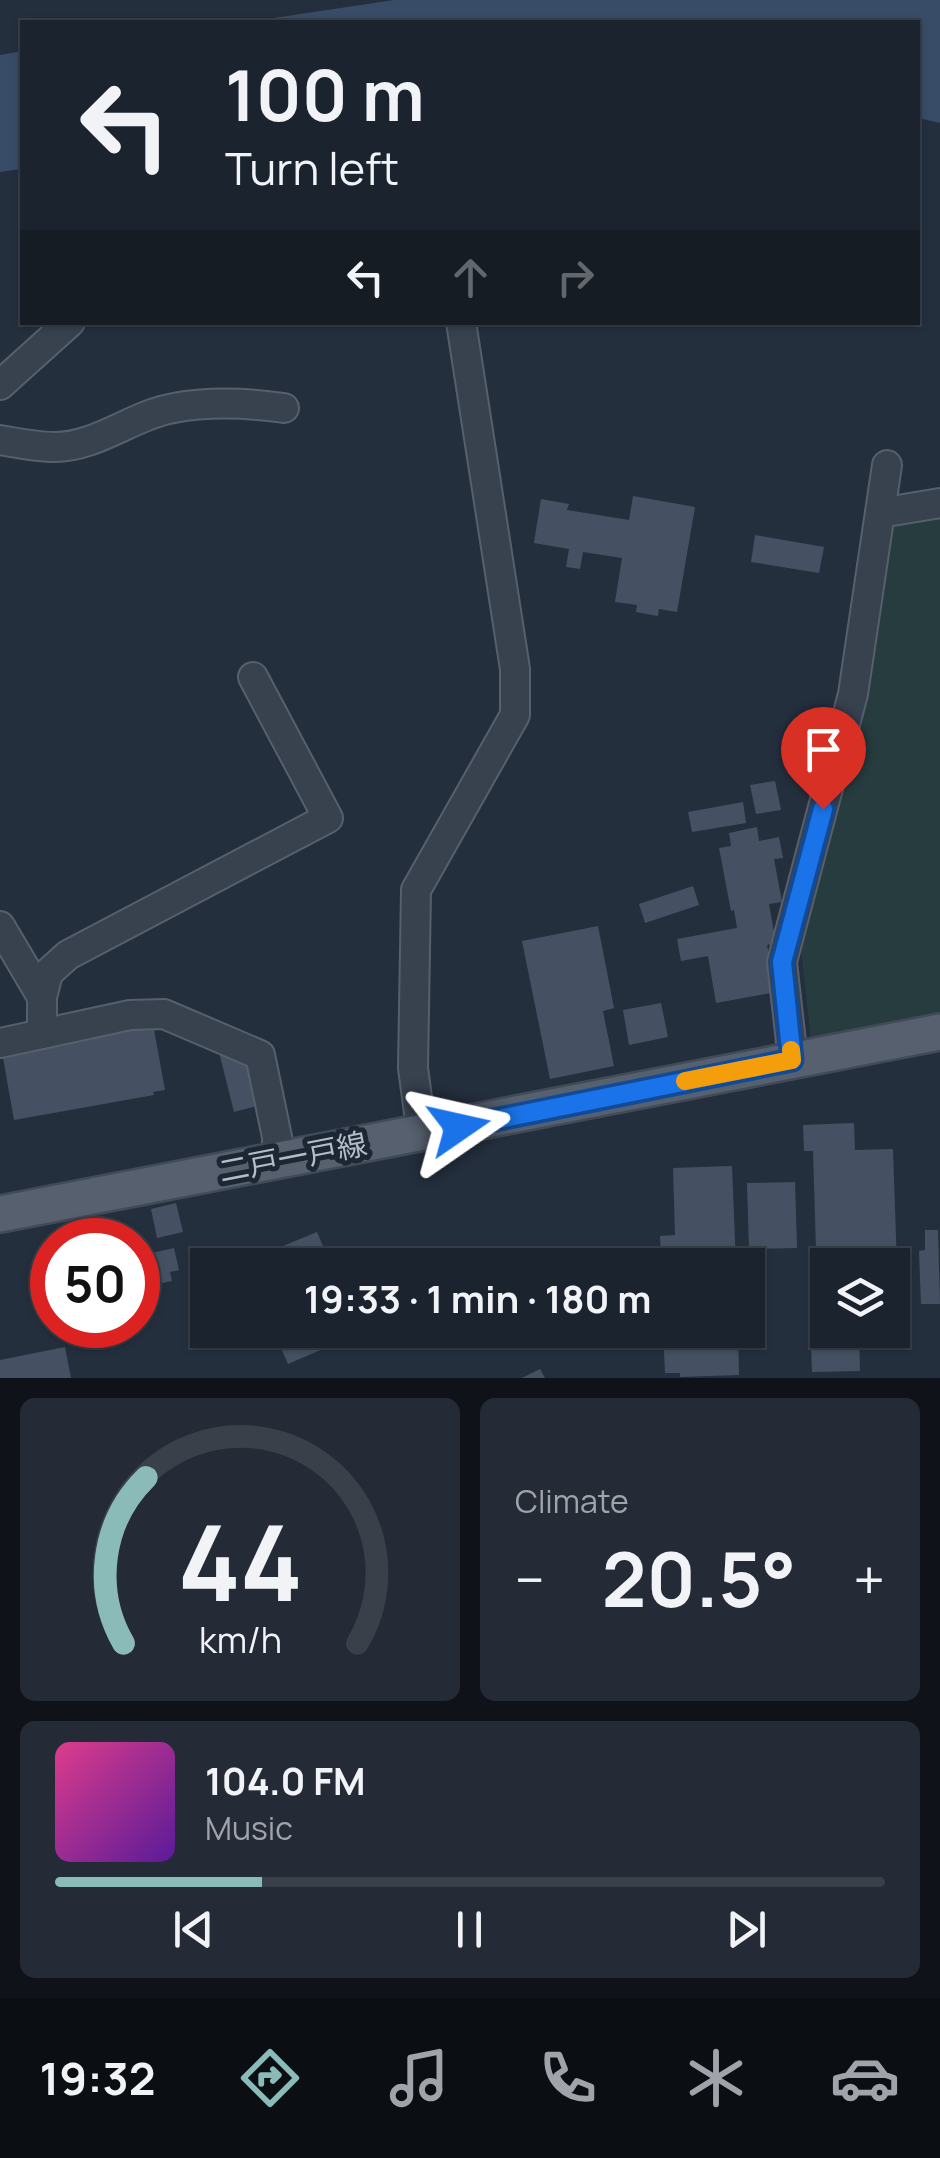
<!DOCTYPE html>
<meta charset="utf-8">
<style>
:root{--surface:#1b232e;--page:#242b36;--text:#f1f3f6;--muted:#a0a4aa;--line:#39404a;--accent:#8bbbb9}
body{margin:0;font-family:Manrope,"Noto Sans JP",sans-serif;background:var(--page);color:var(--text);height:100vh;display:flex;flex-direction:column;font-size:38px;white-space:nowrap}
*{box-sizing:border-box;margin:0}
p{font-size:32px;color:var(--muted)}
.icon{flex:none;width:55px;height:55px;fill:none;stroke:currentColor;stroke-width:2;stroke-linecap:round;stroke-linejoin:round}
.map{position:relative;height:1378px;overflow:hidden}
.sheet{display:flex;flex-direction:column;gap:20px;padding:20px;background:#0f1319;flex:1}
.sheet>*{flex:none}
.hud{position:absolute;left:20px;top:20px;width:900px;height:305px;border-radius:0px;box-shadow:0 2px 8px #0004,0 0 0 2px var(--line);background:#1b232e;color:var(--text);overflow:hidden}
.tools{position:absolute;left:810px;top:1248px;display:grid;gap:20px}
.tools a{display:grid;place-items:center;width:100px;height:100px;border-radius:0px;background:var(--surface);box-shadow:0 2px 8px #0004,0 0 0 2px var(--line);font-size:50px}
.speed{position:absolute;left:30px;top:1218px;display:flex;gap:20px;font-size:50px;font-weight:700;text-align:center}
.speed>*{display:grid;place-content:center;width:130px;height:130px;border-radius:50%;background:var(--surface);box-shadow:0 2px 8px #0004,0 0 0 2px var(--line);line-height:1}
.speed .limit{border:15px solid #d22;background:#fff;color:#111}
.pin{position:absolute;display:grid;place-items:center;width:85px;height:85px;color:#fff;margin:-102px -42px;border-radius:50% 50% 50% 0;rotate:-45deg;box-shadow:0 0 10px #0007}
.pin .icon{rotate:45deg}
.me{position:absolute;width:110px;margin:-55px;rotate:79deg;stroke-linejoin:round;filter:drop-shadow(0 0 8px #0008)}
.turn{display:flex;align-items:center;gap:35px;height:210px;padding:0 40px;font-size:45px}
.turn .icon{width:130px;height:130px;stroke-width:2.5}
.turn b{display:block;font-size:70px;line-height:85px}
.lanes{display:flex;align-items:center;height:95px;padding:0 40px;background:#0003;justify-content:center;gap:50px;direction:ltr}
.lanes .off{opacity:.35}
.big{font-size:75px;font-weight:700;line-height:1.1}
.sheet .tile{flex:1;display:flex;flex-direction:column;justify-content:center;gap:15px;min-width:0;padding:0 35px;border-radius:15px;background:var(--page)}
.sheet .dial{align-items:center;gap:0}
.dial svg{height:260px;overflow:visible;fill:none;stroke:var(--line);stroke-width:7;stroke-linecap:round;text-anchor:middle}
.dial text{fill:var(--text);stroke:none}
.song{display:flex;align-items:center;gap:30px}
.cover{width:120px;height:120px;border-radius:15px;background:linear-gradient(135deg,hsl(330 70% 55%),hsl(270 70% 35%))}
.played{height:10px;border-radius:5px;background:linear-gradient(90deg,var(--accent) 25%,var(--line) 25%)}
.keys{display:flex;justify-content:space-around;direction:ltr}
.heat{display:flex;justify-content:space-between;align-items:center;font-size:55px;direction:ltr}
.sheet .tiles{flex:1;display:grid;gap:20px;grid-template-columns:1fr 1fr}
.tile:last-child{grid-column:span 2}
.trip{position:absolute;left:190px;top:1248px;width:575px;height:100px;border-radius:0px;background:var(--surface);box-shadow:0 2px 8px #0004,0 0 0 2px var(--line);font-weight:700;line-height:100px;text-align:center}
.menu{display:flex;height:160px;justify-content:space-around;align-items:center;background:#0b0e12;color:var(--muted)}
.menu .icon{width:70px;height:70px}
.menu .selected{color:var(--accent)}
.menu b{font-size:45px;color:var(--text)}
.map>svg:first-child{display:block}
</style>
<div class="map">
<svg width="940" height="1378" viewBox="0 0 940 1378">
<rect width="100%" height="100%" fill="#242f3e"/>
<polygon fill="#263c3f" points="940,488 940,1015 811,1041 801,949 882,502"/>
<g fill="#394c67">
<polygon points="394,0 940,0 940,123 918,118 918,22 247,22"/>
<polygon points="22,51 22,169 0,172 0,55"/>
</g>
<g fill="#455162">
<polygon points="633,496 695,507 677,612 659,609 658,616 636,612 637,605 615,602 622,558 583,552 580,569 566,567 569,549 534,543 541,499 569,504 567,510 629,520"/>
<polygon points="755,535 824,547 819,573 751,562"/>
<polygon points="775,781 781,810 756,814 750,785"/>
<polygon points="743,802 746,823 692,832 688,812"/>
<polygon points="757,827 759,841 779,837 783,858 774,859 782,902 769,904 776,943 767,945 776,992 716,1003 708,956 681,961 677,939 737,928 734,910 731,911 719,848 731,846 729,833"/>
<polygon points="693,886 699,905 645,923 639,904"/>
<polygon points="598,926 614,1008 603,1011 614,1066 550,1079 522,941"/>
<polygon points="661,1003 668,1037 629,1045 623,1010"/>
<polygon points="153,1024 165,1090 153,1092 154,1095 14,1120 2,1052"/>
<polygon points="242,1046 257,1106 234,1112 219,1052"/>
<polygon points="854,1123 855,1150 893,1149 897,1267 859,1265 859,1248 816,1249 813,1151 804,1151 803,1125"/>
<polygon points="732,1166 736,1265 661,1265 660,1236 675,1235 673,1168"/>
<polygon points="795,1182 797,1248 749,1249 747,1183"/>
<polygon points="176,1203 183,1232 157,1238 151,1209"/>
<polygon points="925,1230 938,1230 940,1304 921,1304 919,1251 925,1250"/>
<polygon points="317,1232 331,1265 245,1265 244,1262"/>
<polygon points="174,1248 179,1270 170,1272 172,1281 138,1288 138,1256"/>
<polygon points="857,1259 857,1265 828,1265 828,1330 859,1330 860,1371 812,1372 808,1261"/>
<polygon points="52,1269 52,1311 39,1314 30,1274"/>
<polygon points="273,1330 359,1330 360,1333 288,1364"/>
<polygon points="663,1330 738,1330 739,1375 680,1377 680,1373 665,1373"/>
<polygon points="65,1347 71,1378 0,1378 0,1360"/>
<polygon points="540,1369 545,1378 522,1378"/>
</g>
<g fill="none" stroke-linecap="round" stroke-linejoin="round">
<defs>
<g id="minor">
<polyline points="0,385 70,322"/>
<path d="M0,440C18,443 37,447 55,447C97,447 133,415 174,408C211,401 248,403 284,408"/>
<polyline points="880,513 940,503"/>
<polyline points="0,926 42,997"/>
<polyline points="42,1034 42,997 48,973 68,955 328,818 253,677"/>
<polyline points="0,1043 130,1015 164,1014 260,1055 277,1137 277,1161"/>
<polyline points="793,1060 782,962 853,694 887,465"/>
<polyline points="422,1135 413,1068 416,890 515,715 515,669 461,322"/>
</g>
<polyline id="major" points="0,1214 940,1032"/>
</defs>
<use href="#minor" stroke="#565f6c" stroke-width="32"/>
<use href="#major" stroke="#414a57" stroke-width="40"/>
<use href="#minor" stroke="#38414e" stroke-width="28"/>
<use href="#major" stroke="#56606e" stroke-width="35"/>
</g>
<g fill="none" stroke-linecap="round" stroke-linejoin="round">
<defs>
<polyline id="route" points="459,1127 792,1060 782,962 823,809"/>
</defs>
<use href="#route" stroke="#114b97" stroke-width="25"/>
<use href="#route" stroke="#1a73e8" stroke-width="18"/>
<polyline stroke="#f59e0b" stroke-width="18" points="685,1081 792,1060 791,1050"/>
</g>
<g text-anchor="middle" stroke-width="10" stroke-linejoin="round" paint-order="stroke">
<g font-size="30" fill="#b4bcc9" stroke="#1d2633">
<text transform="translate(293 1158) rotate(-11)" y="10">二戸一戸線</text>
</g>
</g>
</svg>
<div class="tools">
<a><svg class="icon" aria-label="layers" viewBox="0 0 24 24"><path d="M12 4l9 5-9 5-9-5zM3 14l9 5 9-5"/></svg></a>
</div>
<div class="speed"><div class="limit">50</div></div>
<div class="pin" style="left:823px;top:809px;background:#d93025"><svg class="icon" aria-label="arrive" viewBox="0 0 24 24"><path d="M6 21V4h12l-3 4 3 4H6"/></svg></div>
<svg class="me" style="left:459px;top:1127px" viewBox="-20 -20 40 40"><path d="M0-17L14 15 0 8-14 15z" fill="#1a73e8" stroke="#fff" stroke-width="4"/></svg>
<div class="trip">19:33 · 1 min · 180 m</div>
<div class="hud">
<div class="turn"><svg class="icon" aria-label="left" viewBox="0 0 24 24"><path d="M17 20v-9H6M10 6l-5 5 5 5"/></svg><div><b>100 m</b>Turn left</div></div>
<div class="lanes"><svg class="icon" aria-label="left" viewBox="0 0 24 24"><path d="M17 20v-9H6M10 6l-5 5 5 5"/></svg><svg class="icon off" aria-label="ahead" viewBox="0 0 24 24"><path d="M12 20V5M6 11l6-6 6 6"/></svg><svg class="icon off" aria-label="right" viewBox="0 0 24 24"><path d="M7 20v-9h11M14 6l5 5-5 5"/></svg></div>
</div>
</div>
<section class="sheet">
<div class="tiles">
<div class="tile dial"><svg viewBox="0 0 100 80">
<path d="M14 69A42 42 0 1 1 86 69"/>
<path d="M14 69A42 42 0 0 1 21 18" stroke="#8bbbb9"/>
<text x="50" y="56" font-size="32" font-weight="700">44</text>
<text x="50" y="72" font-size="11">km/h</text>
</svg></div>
<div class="tile"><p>Climate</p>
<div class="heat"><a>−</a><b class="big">20.5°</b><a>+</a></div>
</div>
<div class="tile">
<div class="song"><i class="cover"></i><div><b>104.0 FM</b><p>Music</p></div></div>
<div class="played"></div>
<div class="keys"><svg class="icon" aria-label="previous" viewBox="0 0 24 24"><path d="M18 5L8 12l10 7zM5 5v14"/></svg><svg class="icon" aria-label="pause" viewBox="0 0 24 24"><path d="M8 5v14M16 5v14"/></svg><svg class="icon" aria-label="next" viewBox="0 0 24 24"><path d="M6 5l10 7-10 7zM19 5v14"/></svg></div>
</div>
</div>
</section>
<nav class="menu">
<b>19:32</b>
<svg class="icon selected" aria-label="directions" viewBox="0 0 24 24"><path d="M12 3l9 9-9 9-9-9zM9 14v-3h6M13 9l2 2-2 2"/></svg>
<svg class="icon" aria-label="music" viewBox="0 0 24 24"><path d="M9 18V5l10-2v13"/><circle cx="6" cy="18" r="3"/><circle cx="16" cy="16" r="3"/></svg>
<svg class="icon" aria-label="phone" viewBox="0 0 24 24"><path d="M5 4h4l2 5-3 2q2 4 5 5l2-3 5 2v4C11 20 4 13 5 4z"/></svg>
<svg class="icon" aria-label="climate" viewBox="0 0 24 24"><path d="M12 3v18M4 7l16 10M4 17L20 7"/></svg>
<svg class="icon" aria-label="car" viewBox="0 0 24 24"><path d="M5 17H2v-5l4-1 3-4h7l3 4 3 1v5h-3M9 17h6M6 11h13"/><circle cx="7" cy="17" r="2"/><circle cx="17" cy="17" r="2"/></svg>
</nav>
